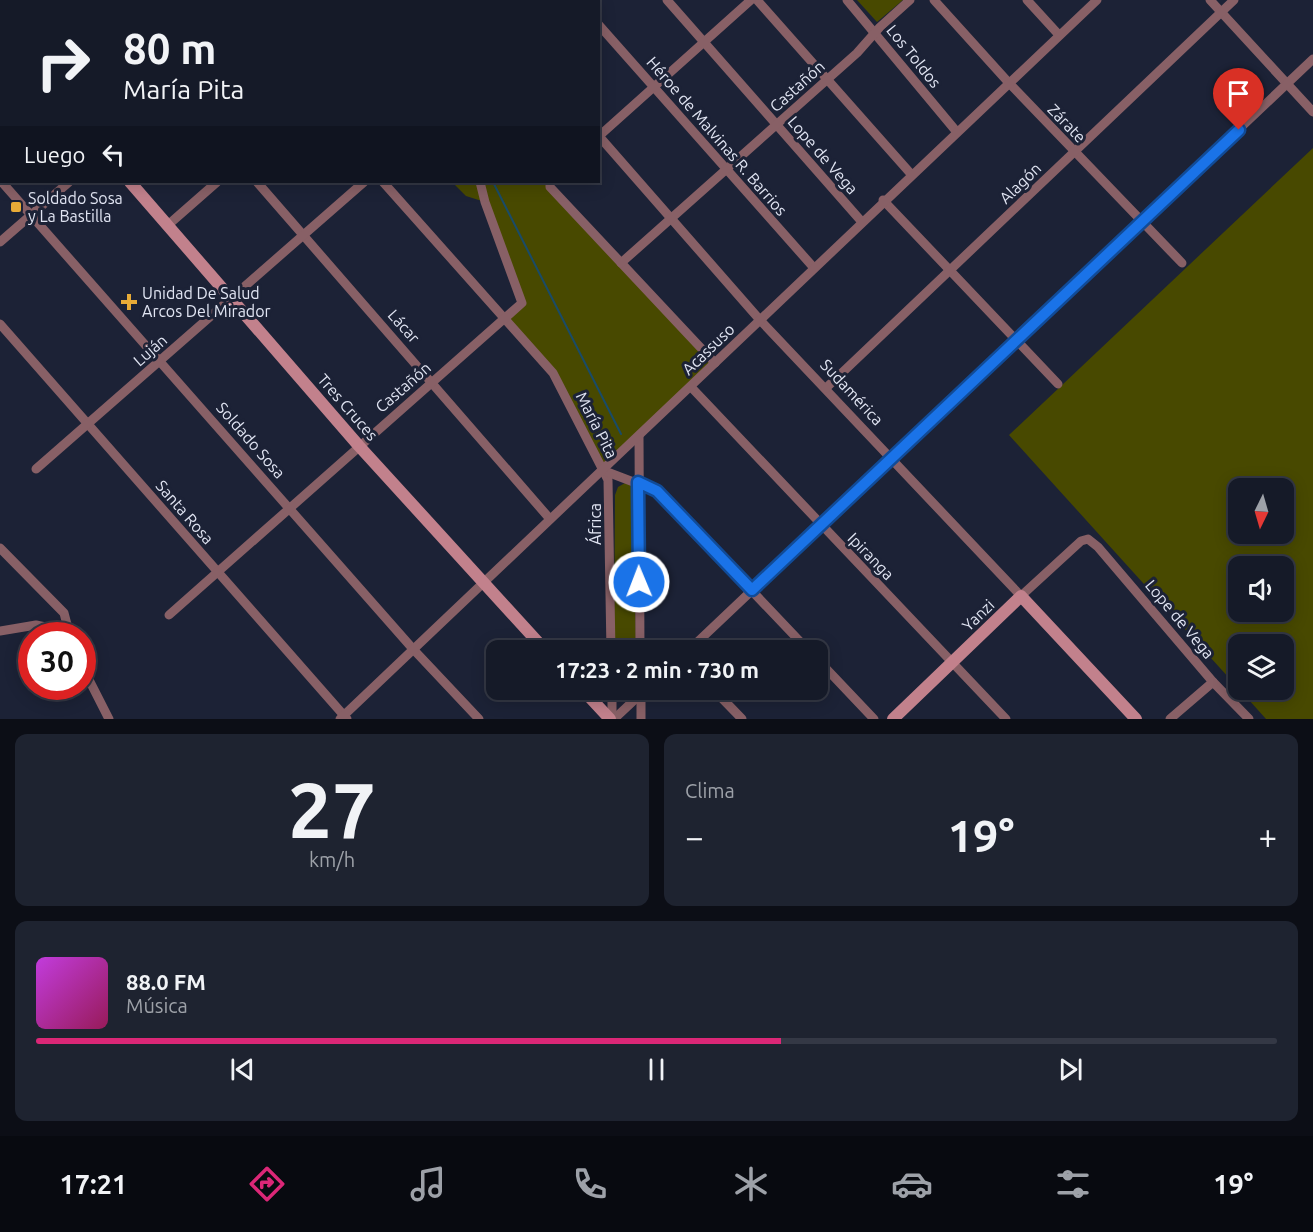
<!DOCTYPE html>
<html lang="es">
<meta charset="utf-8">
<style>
:root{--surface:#151a28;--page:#1e2330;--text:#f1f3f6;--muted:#9da1a8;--line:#343845;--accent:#db2777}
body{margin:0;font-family:Ubuntu,sans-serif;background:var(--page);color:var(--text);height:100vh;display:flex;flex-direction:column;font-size:22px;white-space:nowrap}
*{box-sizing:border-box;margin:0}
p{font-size:20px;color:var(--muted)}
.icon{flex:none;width:33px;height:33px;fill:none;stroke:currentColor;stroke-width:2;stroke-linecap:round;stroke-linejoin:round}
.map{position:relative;height:719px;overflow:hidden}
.side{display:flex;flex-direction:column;gap:15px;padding:15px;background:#0c0e16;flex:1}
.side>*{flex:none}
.banner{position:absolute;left:0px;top:0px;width:600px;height:183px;box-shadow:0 3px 15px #0003,0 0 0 2px var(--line);background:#151a28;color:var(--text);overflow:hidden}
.needle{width:39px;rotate:185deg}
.tools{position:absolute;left:1228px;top:478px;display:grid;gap:12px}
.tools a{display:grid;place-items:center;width:66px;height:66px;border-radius:12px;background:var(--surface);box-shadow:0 3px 15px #0003,0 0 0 2px var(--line);font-size:30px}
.speed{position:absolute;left:18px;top:622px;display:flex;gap:12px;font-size:30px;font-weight:700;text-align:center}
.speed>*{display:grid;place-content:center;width:78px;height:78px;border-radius:50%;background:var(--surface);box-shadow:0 3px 15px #0003,0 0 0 2px var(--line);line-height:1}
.speed .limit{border:9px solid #d22;background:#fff;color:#111}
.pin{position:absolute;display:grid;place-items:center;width:51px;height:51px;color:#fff;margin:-62px -26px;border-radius:50% 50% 50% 0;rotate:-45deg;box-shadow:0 0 6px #0007}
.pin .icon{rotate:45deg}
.me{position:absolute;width:66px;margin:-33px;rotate:359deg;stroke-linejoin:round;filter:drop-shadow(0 0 4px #0008)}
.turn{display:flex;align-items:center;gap:21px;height:126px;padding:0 24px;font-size:27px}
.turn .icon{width:78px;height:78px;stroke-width:2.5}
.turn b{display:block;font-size:42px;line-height:51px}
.then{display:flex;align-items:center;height:57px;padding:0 24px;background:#0003;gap:12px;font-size:22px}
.big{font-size:45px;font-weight:700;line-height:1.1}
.side .card{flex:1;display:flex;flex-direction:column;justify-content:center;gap:9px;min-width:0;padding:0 21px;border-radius:12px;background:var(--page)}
.side .dial{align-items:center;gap:0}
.dial b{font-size:78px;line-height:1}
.song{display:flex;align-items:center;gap:18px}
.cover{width:72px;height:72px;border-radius:9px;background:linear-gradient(135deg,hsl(290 70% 55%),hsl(330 70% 35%))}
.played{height:6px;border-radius:3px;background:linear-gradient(90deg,var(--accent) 60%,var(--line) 60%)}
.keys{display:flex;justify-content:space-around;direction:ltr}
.heat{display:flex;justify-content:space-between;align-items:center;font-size:33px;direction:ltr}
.side .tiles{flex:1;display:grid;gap:15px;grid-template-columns:1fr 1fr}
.card:last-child{grid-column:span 2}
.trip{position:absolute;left:486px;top:640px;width:342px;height:60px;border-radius:12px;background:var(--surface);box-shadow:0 3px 15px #0003,0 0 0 2px var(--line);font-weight:700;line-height:60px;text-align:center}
.menu{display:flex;height:96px;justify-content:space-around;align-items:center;background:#080a10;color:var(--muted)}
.menu .icon{width:42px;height:42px}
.menu .active{color:var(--accent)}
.menu b{font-size:27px;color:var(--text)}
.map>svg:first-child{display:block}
</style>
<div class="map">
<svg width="1313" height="719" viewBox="0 0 1313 719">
<rect width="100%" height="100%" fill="#1c2236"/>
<g fill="#484900" fill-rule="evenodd">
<polygon points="857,0 903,0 877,22"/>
<path d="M1313,148V719H1266L1240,690H1284V645H1239V689L1009,435ZM1239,489H1284V534H1239ZM1239,567H1284V612H1239Z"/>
<polygon points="452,182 550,182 715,363 602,470 558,380 503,318 522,303 485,202 466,196"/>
<polygon points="625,483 630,484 634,492 636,651 614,651 615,495 618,487"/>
</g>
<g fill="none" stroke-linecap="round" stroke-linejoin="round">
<g stroke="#194b68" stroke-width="2">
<polyline points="403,0 404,2"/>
<polyline points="493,182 621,434"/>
</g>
<g stroke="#886066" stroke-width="9">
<polyline points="96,0 98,2"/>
<polyline points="225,0 226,2"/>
<polyline points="347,0 348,2"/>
<polyline points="482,0 483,2"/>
<polyline points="577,0 579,2"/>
<polyline points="667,0 862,222"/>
<polyline points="757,0 911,174"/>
<polyline points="847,0 956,131"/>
<polyline points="934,0 1009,83 1182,263"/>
<polyline points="1027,0 1059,35"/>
<polyline points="1210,0 1313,112"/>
<polyline points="72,2 74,0"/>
<polyline points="588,2 589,0"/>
<polyline points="598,24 814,268"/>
<polyline points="0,66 2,64"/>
<polyline points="598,135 760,320 1021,596 1081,541 1088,539 1098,547 1213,682 1249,719"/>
<polyline points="598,137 751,0"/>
<polyline points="0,180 413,649 479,719"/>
<polyline points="257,182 550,519"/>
<polyline points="383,182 553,373 608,480 611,651"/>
<polyline points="550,182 550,187 715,363"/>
<polyline points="883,200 1058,384"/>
<polyline points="168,225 217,182"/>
<polyline points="0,242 69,182"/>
<polyline points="621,263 857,53 880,27 910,0"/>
<polyline points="0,324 347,719"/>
<polyline points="691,387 1006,719"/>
<polyline points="826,388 1234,0"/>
<polyline points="639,436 640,651"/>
<polyline points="36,469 364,182"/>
<polyline points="602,470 657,491 809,651"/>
<polyline points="0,548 64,613 70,636"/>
<polyline points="169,615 522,303 485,202 480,182"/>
<polyline points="0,631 36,625 68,632"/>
<polyline points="688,651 1313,59"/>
<polyline points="818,660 874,719"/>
<polyline points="82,666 109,719"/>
<polyline points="612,690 612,719"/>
<polyline points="714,690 742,719"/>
<polyline points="340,719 1097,0"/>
<polyline points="614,719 645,690"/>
<polyline points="641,719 641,691"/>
<polyline points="1170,719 1213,682"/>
</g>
<g stroke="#c2818c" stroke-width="12">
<polyline points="273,2 275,0"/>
<polyline points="0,34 2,36"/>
<polyline points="130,182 359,446 546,651"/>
<polyline points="583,690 610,719"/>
<polyline points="893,719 1021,596 1136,719"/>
</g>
</g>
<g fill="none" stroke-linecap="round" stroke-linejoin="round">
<defs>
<polyline id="route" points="639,582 638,482 657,491 752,590 1239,130"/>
</defs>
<use href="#route" stroke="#114b97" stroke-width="15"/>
<use href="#route" stroke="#1a73e8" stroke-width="10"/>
</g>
<g fill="#e8ab37" stroke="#1c2236" stroke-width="2">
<rect x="10" y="201" width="12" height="12" rx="3"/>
<path d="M126 293h6v6h6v6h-6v6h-6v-6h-6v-6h6z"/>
</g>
<g text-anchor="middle" stroke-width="6" stroke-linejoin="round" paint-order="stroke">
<g font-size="16" fill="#e1e5f3" stroke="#1c2236">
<text transform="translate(914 56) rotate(51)" y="6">Los Toldos</text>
<text transform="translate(797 86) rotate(-42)" y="6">Castañón</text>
<text transform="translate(1067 123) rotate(46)" y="6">Zárate</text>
<text transform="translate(717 136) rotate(49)" y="6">Héroe de Malvinas R. Barrios</text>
<text transform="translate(823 155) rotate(49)" y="6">Lope de Vega</text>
<text transform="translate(1020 183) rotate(-44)" y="6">Alagón</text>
<text transform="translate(404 326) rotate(48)" y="6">Lácar</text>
<text transform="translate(708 349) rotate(-44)" y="6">Acassuso</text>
<text transform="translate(150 350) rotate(-41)" y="6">Luján</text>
<text transform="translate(403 387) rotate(-41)" y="6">Castañón</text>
<text transform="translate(852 392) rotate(47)" y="6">Sudamérica</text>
<text transform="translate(348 407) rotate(49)" y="6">Tres Cruces</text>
<text transform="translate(597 425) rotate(63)" y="6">María Pita</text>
<text transform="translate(251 440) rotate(49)" y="6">Soldado Sosa</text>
<text transform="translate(185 512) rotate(49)" y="6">Santa Rosa</text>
<text transform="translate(595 524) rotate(-90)" y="6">África</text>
<text transform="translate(871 556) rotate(46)" y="6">Ipiranga</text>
<text transform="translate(978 615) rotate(-44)" y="6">Yanzi</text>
<text transform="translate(1180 619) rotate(50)" y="6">Lope de Vega</text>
</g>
<g font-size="16" fill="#e1e5f3" stroke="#1c2236" text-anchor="start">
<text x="28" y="204">Soldado Sosa<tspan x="28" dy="18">y La Bastilla</tspan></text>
<text x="142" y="299">Unidad De Salud<tspan x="142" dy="18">Arcos Del Mirador</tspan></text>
</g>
</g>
</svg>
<div class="tools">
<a><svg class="needle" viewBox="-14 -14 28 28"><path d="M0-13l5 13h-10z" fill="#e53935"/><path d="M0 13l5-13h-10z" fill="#9da1a8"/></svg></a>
<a><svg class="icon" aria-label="sound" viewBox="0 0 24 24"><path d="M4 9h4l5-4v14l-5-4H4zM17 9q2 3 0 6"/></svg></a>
<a><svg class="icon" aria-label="layers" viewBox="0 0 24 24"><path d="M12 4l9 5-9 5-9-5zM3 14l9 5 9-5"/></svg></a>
</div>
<div class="speed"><div class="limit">30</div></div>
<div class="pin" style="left:1239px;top:130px;background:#d93025"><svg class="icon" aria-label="arrive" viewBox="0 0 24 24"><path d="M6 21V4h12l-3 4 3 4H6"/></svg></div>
<svg class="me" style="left:639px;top:582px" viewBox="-20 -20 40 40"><circle r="17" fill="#1a73e8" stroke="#fff" stroke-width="3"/><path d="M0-11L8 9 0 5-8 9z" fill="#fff"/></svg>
<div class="trip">17:23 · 2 min · 730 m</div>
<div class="banner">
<div class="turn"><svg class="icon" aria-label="right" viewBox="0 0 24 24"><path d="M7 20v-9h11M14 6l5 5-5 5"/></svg><div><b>80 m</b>María Pita</div></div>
<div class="then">Luego<svg class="icon" aria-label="left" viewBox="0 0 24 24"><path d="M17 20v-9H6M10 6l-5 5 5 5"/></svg></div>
</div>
</div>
<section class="side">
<div class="tiles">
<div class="card dial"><b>27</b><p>km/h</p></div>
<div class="card"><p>Clima</p>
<div class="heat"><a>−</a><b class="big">19°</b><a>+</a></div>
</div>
<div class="card">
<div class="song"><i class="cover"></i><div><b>88.0 FM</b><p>Música</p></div></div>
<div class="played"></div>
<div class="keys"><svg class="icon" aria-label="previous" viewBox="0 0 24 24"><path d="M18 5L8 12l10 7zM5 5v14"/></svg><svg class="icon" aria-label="pause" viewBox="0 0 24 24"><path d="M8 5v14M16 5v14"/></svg><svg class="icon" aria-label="next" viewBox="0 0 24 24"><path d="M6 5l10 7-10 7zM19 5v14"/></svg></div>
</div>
</div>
</section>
<nav class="menu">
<b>17:21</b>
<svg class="icon active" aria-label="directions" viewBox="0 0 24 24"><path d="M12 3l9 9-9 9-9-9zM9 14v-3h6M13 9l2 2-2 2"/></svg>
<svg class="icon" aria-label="music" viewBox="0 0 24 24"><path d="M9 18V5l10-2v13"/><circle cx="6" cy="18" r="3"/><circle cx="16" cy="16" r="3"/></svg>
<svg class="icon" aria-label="phone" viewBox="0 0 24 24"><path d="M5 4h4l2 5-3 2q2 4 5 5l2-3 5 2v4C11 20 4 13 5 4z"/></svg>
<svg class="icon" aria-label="climate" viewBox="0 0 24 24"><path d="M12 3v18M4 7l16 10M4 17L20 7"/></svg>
<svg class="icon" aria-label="car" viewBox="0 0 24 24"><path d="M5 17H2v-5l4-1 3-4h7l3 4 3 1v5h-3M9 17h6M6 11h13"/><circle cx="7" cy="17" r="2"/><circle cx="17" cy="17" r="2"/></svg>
<svg class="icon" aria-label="filters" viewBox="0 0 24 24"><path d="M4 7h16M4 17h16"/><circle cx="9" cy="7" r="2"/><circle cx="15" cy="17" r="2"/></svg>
<b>19°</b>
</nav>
